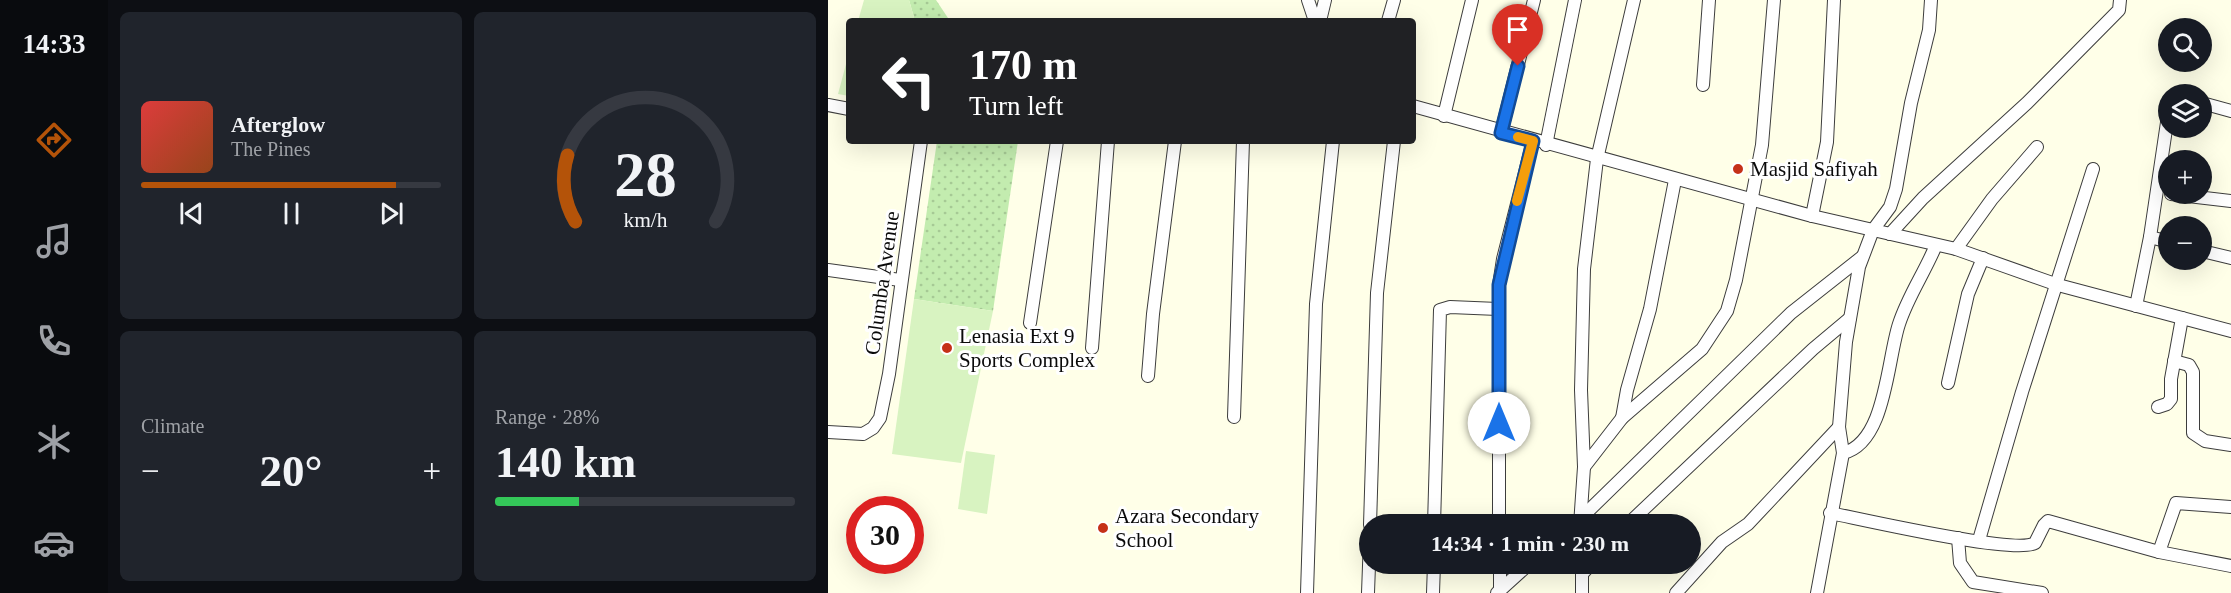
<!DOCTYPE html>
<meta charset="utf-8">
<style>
:root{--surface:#171b24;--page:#20242c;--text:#f1f3f6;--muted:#9ea1a6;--line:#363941;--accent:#b45309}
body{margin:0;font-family:Georgia,serif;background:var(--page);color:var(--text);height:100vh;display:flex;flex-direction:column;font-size:22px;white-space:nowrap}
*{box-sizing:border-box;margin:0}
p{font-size:20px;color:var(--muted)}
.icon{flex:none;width:33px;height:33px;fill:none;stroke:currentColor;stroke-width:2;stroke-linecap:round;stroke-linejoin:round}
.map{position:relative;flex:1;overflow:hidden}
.panel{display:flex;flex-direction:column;gap:12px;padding:12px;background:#0d0f14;width:720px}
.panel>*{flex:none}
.top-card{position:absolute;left:18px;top:18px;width:570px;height:126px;border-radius:6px;box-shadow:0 6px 24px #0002;background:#202124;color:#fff;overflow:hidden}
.tools{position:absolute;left:1330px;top:18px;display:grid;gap:12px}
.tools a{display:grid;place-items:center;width:54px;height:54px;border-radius:50%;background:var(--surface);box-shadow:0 6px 24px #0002;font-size:30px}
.speed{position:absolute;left:18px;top:496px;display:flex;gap:12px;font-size:30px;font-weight:700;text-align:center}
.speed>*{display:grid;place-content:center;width:78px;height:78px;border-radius:50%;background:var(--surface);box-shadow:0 6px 24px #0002;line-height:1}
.speed .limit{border:9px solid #d22;background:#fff;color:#111}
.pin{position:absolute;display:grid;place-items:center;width:51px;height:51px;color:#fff;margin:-62px -26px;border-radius:50% 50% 50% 0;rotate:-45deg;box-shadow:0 0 6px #0007}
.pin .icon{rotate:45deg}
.me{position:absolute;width:66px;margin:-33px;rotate:0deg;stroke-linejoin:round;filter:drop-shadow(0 0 4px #0008)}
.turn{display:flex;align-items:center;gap:21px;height:126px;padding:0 24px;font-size:27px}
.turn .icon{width:78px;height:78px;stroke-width:2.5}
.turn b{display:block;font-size:42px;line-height:51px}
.big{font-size:45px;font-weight:700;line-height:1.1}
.panel .widget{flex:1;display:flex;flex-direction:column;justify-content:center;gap:9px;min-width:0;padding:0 21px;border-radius:9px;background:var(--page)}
.panel .dial{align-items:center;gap:0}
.dial svg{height:156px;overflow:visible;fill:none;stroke:var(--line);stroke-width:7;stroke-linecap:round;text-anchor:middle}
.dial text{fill:var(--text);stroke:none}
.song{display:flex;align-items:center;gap:18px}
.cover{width:72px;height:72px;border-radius:9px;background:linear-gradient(135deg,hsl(0 70% 55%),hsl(20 70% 35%))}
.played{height:6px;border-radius:3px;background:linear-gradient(90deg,var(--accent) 85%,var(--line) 85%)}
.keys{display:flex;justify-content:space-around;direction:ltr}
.heat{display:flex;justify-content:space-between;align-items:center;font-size:33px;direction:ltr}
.charge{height:9px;border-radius:4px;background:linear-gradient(90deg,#34c759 28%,var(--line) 0)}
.panel .tiles{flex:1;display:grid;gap:12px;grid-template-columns:repeat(2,1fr)}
.trip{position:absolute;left:531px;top:514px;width:342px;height:60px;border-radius:30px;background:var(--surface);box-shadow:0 6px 24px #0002;font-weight:700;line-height:60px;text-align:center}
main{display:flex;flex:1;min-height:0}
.tabs{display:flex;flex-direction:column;width:108px;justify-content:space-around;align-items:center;background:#090b0e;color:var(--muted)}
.tabs .icon{width:42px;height:42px}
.tabs .current{color:var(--accent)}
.tabs b{font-size:27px;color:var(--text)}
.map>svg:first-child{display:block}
</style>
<main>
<nav class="tabs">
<b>14:33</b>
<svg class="icon current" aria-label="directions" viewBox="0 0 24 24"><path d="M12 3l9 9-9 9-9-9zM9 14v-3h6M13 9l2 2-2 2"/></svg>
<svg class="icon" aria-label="music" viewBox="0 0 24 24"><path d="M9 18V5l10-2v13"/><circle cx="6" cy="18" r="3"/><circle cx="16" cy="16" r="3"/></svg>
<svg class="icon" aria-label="phone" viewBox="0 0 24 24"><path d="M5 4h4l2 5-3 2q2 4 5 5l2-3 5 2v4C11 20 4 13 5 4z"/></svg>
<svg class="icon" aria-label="climate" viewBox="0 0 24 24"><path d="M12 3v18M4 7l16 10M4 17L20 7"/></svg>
<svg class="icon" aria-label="car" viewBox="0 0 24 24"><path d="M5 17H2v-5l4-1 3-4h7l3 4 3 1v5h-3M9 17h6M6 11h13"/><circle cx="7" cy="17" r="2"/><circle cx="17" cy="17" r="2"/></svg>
</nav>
<section class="panel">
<div class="tiles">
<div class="widget">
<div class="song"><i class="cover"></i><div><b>Afterglow</b><p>The Pines</p></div></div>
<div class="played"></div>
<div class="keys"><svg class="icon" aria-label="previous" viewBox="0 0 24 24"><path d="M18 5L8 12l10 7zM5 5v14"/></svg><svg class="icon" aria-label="pause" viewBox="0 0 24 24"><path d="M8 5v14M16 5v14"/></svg><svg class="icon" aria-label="next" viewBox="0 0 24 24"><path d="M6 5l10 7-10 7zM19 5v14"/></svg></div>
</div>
<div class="widget dial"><svg viewBox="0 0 100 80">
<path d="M14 69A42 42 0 1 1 86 69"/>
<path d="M14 69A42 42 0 0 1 10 35" stroke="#b45309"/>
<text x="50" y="56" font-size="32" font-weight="700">28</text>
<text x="50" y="72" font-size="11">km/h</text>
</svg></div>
<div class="widget"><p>Climate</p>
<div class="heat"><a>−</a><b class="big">20°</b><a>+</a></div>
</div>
<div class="widget"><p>Range · 28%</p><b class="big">140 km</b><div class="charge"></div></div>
</div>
</section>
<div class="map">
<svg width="1403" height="593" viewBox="0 0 1403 593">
<defs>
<pattern id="grass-dots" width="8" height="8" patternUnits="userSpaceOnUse" patternTransform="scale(1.5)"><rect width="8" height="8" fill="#c3ecaf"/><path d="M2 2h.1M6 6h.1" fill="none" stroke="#a6c995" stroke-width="1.8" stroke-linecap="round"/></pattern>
</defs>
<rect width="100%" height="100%" fill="#ffffe8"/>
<g fill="url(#grass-dots)">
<polygon points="81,0 108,0 122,21 87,21"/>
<polygon points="109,141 190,141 165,311 86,299"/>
</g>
<g fill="#d8f3c1">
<polygon points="36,0 81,0 87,21 30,21"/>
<polygon points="21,53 21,96 10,94"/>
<polygon points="86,299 165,311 133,463 64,454"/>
<polygon points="138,451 167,455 159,514 130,509"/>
</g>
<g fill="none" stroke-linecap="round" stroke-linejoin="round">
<defs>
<g id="minor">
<polyline points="480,0 487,21"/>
<polyline points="492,21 497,0"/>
<polyline points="560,21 566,0"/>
<polyline points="875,85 881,0"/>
<polyline points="1374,103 1403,111"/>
<polyline points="0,105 21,109"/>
<polyline points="585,106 984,216 1128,249 1230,285 1403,331"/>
<polyline points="616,116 644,0"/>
<polyline points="673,133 706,0"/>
<polyline points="718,145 747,0"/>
<polyline points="1343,194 1403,201"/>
<polyline points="984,216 999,142 1006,0"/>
<polyline points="1062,234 1095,198 1199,103 1291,10 1292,0"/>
<polyline points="1322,237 1341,242"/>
<polyline points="1128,249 1164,199 1209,147"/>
<polyline points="1374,251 1403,258"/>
<polyline points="0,270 72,280"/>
<polyline points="1308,306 1322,237 1341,109"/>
<polyline points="202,323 229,141"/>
<polyline points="264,348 280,141"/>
<polyline points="1346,361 1361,365 1365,372 1365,433 1377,441 1403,445"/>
<polyline points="320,376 325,314 347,141"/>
<polyline points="1120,383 1140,294 1155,258"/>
<polyline points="1330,407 1339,404 1343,399 1343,379 1354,318"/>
<polyline points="406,417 415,141"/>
<polyline points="794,418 799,390 822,309 847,180"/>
<polyline points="0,432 35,434 45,428 52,418 61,374 93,141"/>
<path d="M1015,453C1058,443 1059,360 1071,324C1080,296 1097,272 1108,245"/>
<polyline points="756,467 794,418 874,349 899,311 908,280 934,145 946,0"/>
<path d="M1002,513C1033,519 1188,555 1207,543L1216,525L1220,521L1331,552L1403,566"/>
<polyline points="748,523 963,313 1034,257"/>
<polyline points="542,525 549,293 566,141"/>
<polyline points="606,525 612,310 622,307 670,309"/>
<polyline points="671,525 671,285 675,259 705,141"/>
<polyline points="752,525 756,467 753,390 756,269 769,159 806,0"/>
<polyline points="799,525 985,349 1022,318"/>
<polyline points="1130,538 1132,563 1145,582 1214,593"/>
<polyline points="1151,540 1194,392 1265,169"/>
<polyline points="1331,552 1348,503 1403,507"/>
<polyline points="672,564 672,593"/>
<polyline points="479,593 488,304 505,141"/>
<polyline points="540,593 542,538"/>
<polyline points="605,593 606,564"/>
<polyline points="669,593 701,564"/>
<polyline points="754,593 754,574 763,564"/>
<polyline points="848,593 894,542 920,524 1011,427"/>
<polyline points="989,593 1015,453 1011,427 1018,342 1031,267 1045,230 1062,207 1068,189 1083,103 1101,30 1103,0"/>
</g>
</defs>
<use href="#minor" stroke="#3d3d3d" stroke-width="14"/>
<use href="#minor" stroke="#fff" stroke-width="12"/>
</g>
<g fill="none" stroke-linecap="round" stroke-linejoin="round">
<defs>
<polyline id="route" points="671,423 671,285 705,141 673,133 690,66"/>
</defs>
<use href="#route" stroke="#114b97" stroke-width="15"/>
<use href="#route" stroke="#1a73e8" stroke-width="10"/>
<polyline stroke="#f59e0b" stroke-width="10" points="689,201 705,141 690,137"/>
</g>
<g fill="#c53118" stroke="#fff" stroke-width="2">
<circle cx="910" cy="169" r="6"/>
<circle cx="119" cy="348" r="6"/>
<circle cx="275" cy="528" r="6"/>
</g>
<g text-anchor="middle" stroke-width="6" stroke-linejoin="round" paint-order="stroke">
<g font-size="21" fill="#0a0a0a" stroke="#fff" text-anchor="start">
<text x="922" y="176">Masjid Safiyah</text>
<text x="131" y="343">Lenasia Ext 9<tspan x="131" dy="24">Sports Complex</tspan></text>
<text x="287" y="523">Azara Secondary<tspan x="287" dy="24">School</tspan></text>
</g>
<g font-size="21" fill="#0a0a0a" stroke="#fff">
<text transform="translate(54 283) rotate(-82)" y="7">Columba Avenue</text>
</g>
</g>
</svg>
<div class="tools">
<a><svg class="icon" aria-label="search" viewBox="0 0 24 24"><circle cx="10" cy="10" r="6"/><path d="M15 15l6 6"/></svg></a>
<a><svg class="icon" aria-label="layers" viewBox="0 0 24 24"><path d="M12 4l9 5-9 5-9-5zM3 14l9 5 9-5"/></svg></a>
<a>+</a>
<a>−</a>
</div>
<div class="speed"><div class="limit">30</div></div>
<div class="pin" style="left:690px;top:66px;background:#d93025"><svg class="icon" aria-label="arrive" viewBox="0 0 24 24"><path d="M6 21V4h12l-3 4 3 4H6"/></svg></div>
<svg class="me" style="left:671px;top:423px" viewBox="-20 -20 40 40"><circle r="19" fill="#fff"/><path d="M0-13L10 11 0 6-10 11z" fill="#1a73e8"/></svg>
<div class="trip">14:34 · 1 min · 230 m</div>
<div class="top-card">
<div class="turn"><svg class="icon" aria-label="left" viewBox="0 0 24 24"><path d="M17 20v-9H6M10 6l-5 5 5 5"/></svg><div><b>170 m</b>Turn left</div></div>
</div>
</div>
</main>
